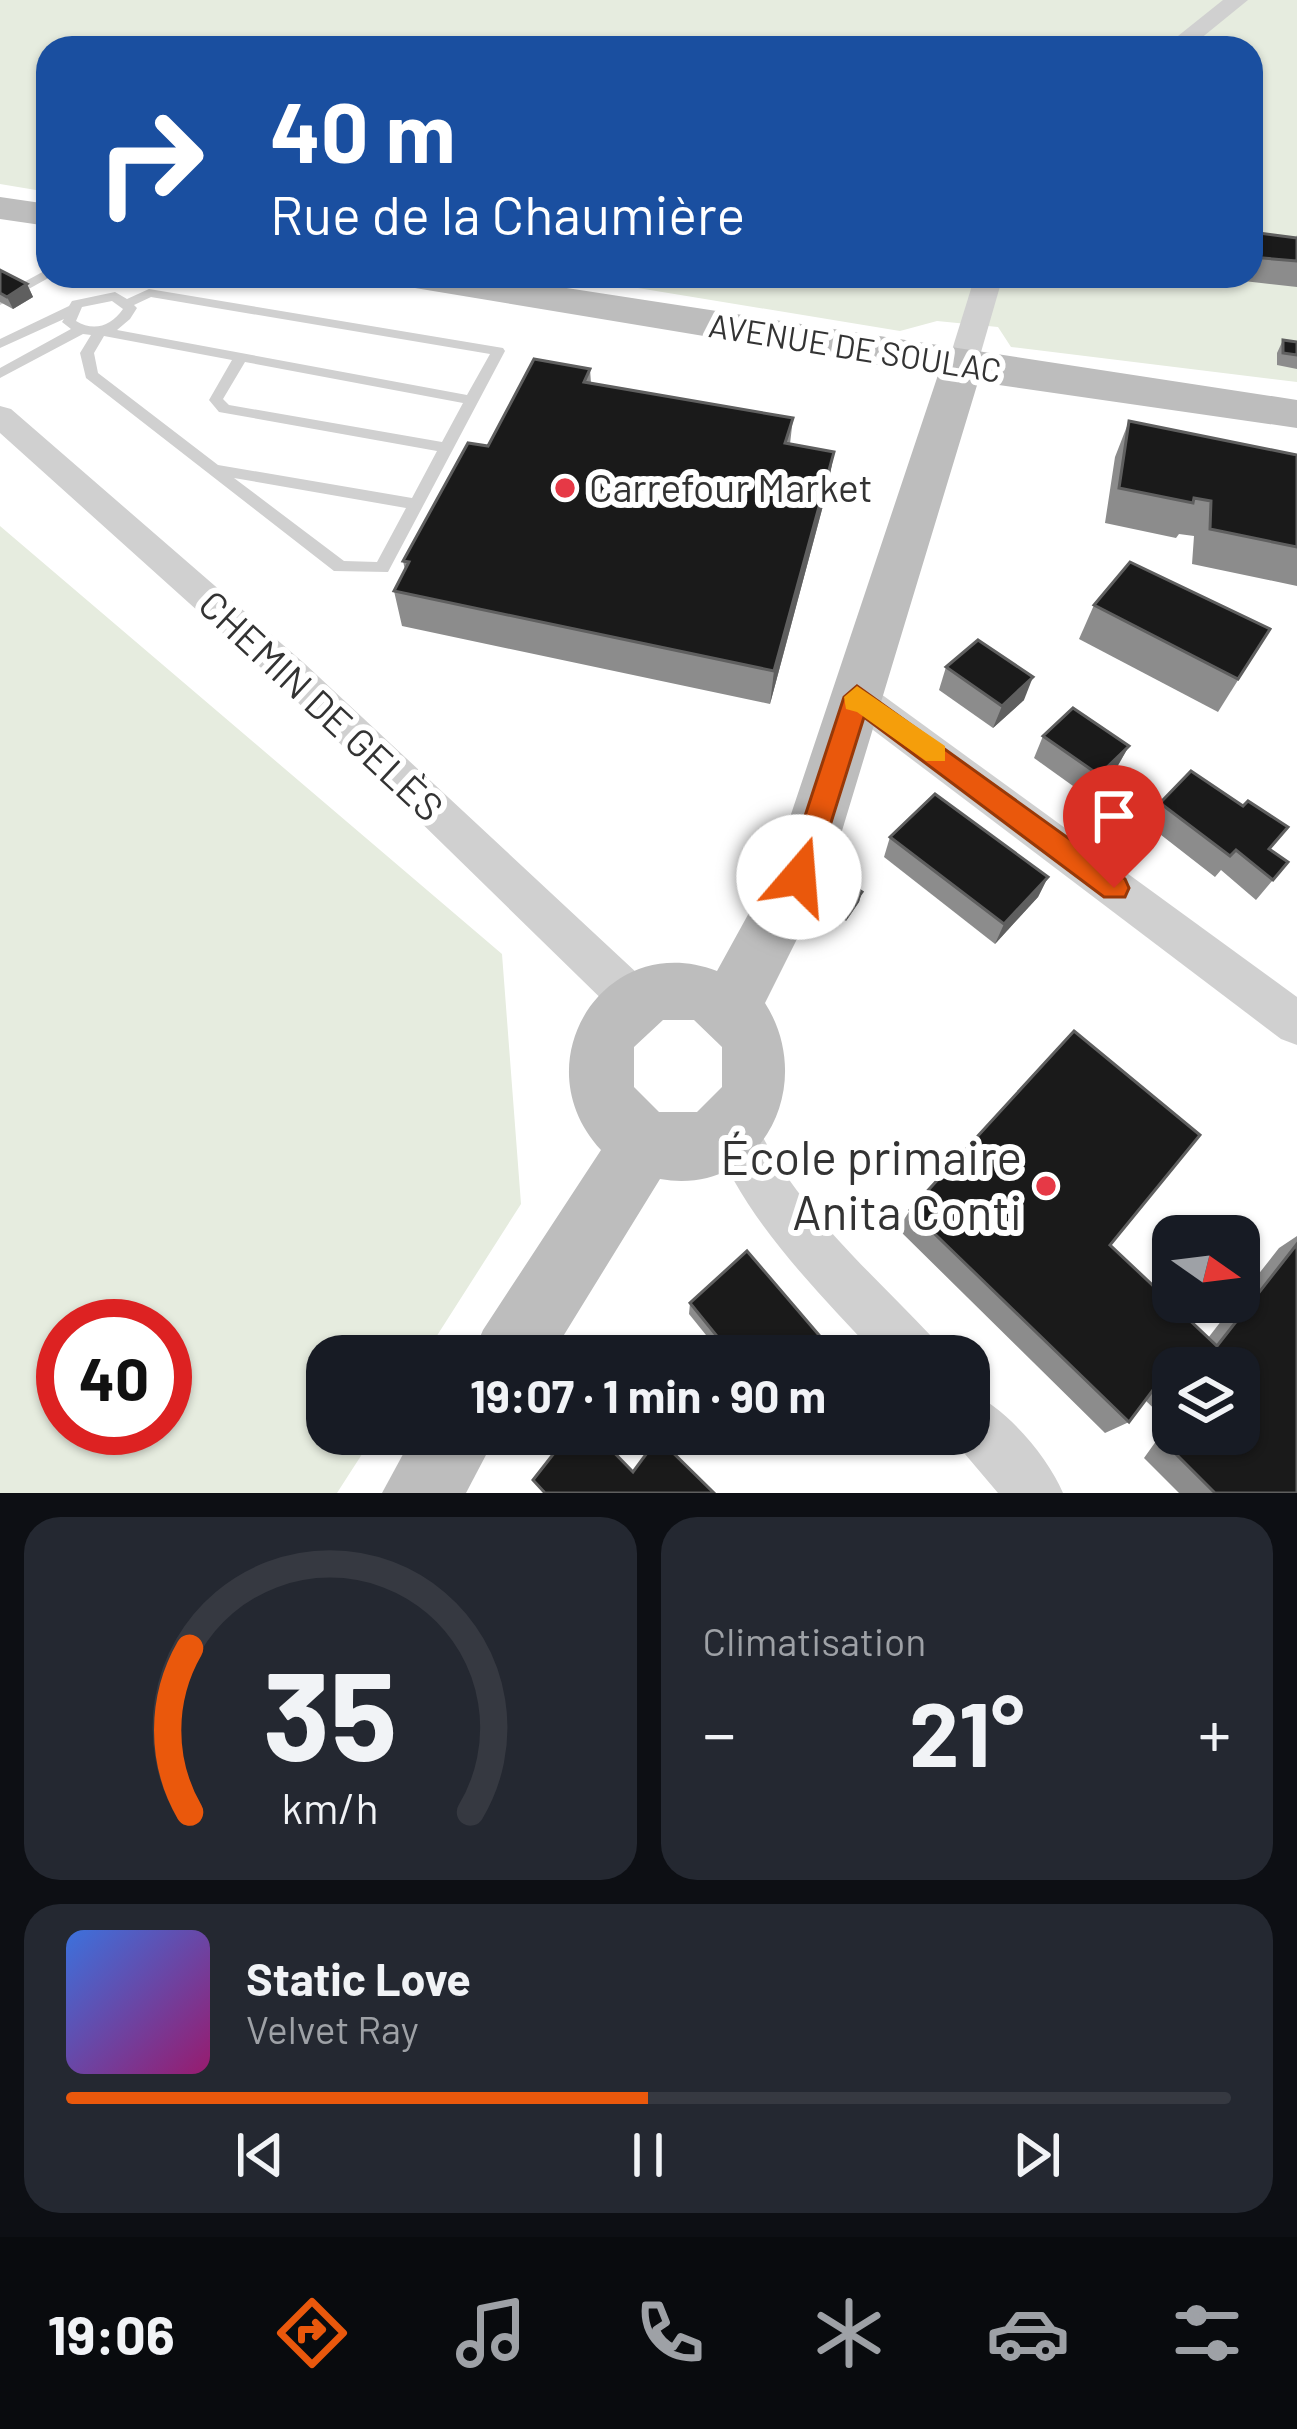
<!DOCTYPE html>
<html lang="fr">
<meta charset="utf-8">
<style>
:root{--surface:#171b24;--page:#242831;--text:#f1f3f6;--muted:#9ea1a6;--line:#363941;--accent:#ea580c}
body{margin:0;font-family:Barlow,sans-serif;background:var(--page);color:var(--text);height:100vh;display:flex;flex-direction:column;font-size:45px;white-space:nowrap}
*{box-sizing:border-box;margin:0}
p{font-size:39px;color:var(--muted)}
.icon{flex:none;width:66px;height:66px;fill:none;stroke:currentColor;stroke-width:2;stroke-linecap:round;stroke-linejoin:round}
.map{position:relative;height:1493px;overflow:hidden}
.sheet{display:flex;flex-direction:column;gap:24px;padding:24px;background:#0d0f14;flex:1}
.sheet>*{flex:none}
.banner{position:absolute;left:36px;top:36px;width:1227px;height:252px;border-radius:36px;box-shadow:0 3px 9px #0004;background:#1a4fa0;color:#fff;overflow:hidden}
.needle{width:78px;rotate:104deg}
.tools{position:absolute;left:1152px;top:1215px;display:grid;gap:24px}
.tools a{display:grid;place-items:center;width:108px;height:108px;border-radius:24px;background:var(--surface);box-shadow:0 3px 9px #0004;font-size:60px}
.speed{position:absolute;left:36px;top:1299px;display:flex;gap:24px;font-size:60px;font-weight:700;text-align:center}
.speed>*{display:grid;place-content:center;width:156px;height:156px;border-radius:50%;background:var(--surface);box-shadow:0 3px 9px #0004;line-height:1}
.speed .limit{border:18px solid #d22;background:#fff;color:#111}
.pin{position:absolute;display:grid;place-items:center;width:102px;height:102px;color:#fff;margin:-123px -51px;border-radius:50% 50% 50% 0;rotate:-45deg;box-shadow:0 0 12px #0007}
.pin .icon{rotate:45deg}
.me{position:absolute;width:132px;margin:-66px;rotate:18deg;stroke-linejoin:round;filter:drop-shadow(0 0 9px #0008)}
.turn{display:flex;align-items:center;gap:42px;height:252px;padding:0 36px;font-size:54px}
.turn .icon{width:156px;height:156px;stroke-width:2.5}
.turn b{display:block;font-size:84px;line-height:102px}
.big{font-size:90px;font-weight:700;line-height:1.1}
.sheet .card{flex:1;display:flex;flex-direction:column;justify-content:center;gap:18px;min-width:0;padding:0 42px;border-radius:36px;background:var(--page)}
.sheet .dial{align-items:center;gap:0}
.dial svg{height:312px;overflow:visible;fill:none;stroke:var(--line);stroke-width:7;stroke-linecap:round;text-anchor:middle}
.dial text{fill:var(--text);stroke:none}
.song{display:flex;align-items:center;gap:36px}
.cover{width:144px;height:144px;border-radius:18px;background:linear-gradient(135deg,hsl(220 70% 55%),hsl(320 70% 35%))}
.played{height:12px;border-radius:6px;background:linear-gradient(90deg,var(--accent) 50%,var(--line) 50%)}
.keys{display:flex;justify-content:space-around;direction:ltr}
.heat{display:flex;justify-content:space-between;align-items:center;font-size:66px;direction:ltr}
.sheet .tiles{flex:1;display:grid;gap:24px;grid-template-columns:1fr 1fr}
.card:last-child{grid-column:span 2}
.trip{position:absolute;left:306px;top:1335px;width:684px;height:120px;border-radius:36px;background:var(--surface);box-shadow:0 3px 9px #0004;font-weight:700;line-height:120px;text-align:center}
.tab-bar{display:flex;height:192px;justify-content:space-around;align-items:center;background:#090b0e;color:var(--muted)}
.tab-bar .icon{width:84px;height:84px}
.tab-bar .active{color:var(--accent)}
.tab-bar b{font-size:54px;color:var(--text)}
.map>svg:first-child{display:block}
</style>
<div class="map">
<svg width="1297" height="1493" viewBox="0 0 1297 1493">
<rect width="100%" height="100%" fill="#fff"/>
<g fill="#e6ecdf" fill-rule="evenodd">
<polygon points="0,0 1297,0 1297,382 1011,347 998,327 937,321 900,331 565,276 1251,276 1251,48 48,48 48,192 0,184"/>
<path d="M0,526L502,954L521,1204L424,1356H327V1434H375L337,1493H0ZM165,1326V1428H63V1326Z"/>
</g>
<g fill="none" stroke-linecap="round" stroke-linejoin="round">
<g fill="#d0d0d0" fill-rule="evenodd">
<polygon points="48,269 48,276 52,276 0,305 0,295"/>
<path d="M149,289L503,348L505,351L388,572L334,571L86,378L80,353L91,335L83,334L0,378V368L71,329L62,322L64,319L0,348V339L69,306L72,301L115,292L127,299ZM151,297L490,354L467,395L117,330L130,319L137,308L134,305ZM112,301L123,309C111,326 94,332 76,321L82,307ZM104,336L232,360L209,400L219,412L437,451L412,498L218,465L98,373L94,353ZM245,362L463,403L442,442L229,405L223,399ZM234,478L406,508L377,562L344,561Z"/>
</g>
<g fill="#d0d0d0" fill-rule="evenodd">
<polygon points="1223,0 1248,0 1189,48 1163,48"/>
<polygon points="975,276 1003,276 977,366 962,376 947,366"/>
<polygon points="0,406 11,409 305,664 652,987 658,1002 652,1017 636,1023 620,1017 279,684 0,433"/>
<polygon points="857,682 870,686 1297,997 1297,1045 1281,1039 844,708 838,697 844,686"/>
<path d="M733,1103L750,1110C788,1201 866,1267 932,1337L939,1356H877C812,1285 743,1219 709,1127L716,1110Z"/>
<path d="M969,1392C1006,1407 1048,1457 1063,1493H998L948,1434H969Z"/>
</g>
<g fill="#bdbdbd" fill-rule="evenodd">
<polygon points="0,197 48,204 48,226 0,219"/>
<path d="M395,276H488L1297,400V428L978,382L828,877L765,1003C817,1084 763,1197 660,1179L551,1356H472L483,1330L601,1150C520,1063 605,928 717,971L772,871L938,375L415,288ZM663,1020H694L722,1047V1087L697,1112H659L634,1087V1047Z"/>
<polygon points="414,1434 497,1434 466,1493 382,1493"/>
</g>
</g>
<g fill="#8c8c8c" fill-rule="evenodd">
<polygon points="1251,232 1296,238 1297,235 1297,287 1209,277 1251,276"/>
<polygon points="0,270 27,284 33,297 13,309 0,302"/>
<polygon points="1283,340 1297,342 1297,369 1277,365 1277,353"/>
<polygon points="590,369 591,383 793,418 790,444 828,487 770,704 402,626 394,591 405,570 403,561 488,446"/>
<polygon points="1129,421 1297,455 1297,586 1192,564 1194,536 1179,534 1176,538 1105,523 1115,457"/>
<polygon points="1094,605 1270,629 1218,712 1079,639"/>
<polygon points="946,667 1024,700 993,728 939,690"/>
<polygon points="1043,736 1129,746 1117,767 1087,796 1034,758"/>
<polygon points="1160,803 1270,850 1288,862 1256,900 1221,870 1215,877 1147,824"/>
<polygon points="890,837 1048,877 1038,897 995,944 884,857"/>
<polygon points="862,892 859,902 846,921 833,913 836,903"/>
<path d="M910,1210L1110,1245L1208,1338L1236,1302H1239V1299L1279,1248L1297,1236V1493H1179L1144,1458L1169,1423L1145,1400L1129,1422L1105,1433L898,1229ZM1173,1368L1239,1434H1173Z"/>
<polygon points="690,1303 836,1356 723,1356 689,1314"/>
</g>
<g fill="#5f5f5f">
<polygon points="27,284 33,297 13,309 7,297"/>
<polygon points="834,452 828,487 770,704 774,671"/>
<polygon points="1033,677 1024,700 993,728 1002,706"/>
<polygon points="1129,746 1117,767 1087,796 1099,775"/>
<polygon points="1048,877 1038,897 995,944 1004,924"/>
<polygon points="862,892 859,902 846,921 848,911"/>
</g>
<g fill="#1a1a1a" stroke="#5f5f5f" stroke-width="3">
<polygon points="1251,232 1297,238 1297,261 1251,257"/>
<polygon points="0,270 27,284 7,297 0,293"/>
<polygon points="1283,340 1297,342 1297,355 1283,353"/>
<polygon points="534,359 590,369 584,382 793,418 785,443 834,452 774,671 394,591 409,562 403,561 468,443 488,446"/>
<polygon points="1129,421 1297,455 1297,547 1210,529 1211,501 1194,498 1193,503 1119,488"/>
<polygon points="1130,562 1270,629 1238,679 1094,605"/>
<polygon points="978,640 1033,677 1002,706 946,667"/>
<polygon points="1073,708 1129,746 1099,775 1043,736"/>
<polygon points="1191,771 1243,806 1248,801 1288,827 1269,849 1288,862 1273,880 1236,850 1230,856 1160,803"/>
<polygon points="935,794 1048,877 1004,924 890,837"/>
<polygon points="849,884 862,892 848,911 836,903"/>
<polygon points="1074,1031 1200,1135 1110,1245 1217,1346 1297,1244 1297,1493 1215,1493 1170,1448 1180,1434 1239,1434 1239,1368 1173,1368 1173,1390 1162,1378 1129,1422 910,1210"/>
<polygon points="747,1251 836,1355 835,1356 733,1356 690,1303"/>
<polygon points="569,1434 596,1434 633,1472 658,1438 714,1493 545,1493 533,1480"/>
</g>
<polygon fill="#ea580c" stroke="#983908" stroke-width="3" points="857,686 1125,879 1129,888 1125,897 1104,897 864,717 814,877 810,886 789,886 785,877 844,697"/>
<polygon fill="#f59e0b" points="857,686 945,746 945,761 926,761 857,712 846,709 844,697"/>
<g fill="#e63946" stroke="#fff" stroke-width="4.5">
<circle cx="565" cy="488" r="12"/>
<circle cx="1046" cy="1186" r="12"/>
</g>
<g text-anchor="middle" stroke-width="12" stroke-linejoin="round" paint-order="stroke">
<g font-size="33" fill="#333" stroke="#fff">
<text transform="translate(855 348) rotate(9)" y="12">AVENUE DE SOULAC</text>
</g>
<g font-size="39" fill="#333" stroke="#fff" text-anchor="start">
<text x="589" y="502">Carrefour Market</text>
</g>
<g font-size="39" fill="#333" stroke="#fff">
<text transform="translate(321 706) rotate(43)" y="14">CHEMIN DE GELÈS</text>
</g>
<g font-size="48" fill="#333" stroke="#fff" text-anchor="end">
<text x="1022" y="1175">École primaire<tspan x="1022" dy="55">Anita Conti</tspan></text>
</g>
</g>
</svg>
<div class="tools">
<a><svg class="needle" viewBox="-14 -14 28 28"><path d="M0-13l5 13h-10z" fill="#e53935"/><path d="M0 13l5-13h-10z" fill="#9ea1a6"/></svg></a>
<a><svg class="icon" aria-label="layers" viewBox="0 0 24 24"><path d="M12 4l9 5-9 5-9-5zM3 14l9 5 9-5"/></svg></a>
</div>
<div class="speed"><div class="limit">40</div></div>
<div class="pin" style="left:1114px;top:888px;background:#d93025"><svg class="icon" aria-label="arrive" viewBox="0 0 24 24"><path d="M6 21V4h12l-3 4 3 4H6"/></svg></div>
<svg class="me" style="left:799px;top:877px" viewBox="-20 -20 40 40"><circle r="19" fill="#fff"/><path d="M0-13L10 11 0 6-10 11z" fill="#ea580c"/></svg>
<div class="trip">19:07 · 1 min · 90 m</div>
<div class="banner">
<div class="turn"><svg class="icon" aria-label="right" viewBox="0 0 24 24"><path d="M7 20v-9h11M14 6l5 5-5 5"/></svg><div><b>40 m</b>Rue de la Chaumière</div></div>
</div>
</div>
<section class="sheet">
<div class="tiles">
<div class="card dial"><svg viewBox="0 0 100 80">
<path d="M14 69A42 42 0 1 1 86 69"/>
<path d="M14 69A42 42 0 0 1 14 27" stroke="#ea580c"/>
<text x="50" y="56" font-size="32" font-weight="700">35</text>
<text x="50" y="72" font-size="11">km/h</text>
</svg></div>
<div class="card"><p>Climatisation</p>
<div class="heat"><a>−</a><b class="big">21°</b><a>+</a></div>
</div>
<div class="card">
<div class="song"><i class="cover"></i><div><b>Static Love</b><p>Velvet Ray</p></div></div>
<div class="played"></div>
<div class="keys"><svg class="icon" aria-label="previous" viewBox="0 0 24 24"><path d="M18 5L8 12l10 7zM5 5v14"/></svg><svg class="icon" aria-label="pause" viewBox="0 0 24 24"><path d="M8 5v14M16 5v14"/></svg><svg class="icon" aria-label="next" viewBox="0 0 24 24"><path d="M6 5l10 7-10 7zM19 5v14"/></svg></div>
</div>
</div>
</section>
<nav class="tab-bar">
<b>19:06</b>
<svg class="icon active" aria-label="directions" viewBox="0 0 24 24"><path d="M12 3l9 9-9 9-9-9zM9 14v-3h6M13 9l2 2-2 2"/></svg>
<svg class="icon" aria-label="music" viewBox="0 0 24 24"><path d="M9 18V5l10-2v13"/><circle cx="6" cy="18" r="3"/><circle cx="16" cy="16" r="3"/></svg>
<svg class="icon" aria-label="phone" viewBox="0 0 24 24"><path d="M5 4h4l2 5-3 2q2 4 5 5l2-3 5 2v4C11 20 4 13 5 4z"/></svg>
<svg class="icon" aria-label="climate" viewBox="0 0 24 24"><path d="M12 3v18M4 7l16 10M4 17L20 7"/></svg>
<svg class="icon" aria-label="car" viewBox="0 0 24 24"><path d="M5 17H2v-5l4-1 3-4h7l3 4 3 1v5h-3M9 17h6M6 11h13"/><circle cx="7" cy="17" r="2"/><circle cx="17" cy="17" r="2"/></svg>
<svg class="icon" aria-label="filters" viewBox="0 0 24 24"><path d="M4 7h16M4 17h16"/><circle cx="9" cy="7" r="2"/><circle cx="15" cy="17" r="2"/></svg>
</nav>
